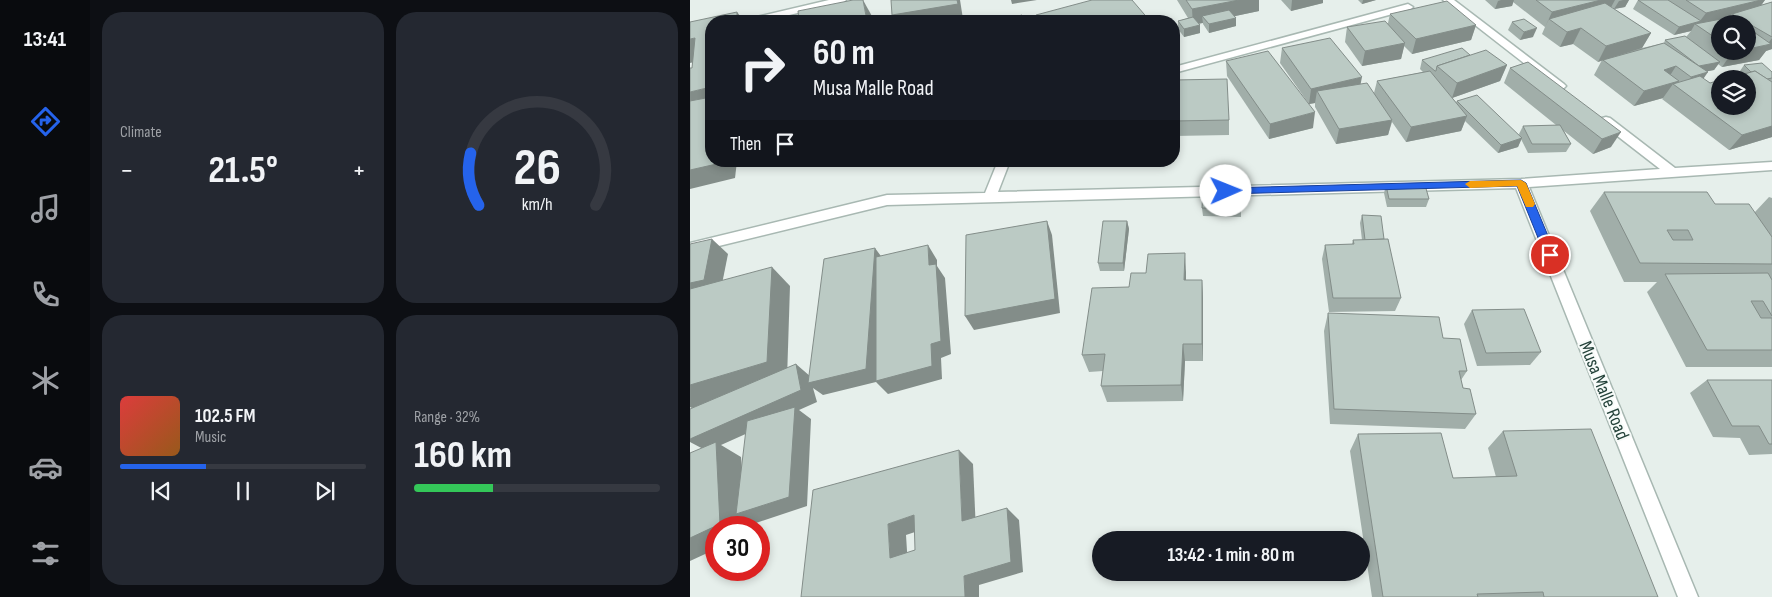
<!DOCTYPE html>
<meta charset="utf-8">
<style>
:root{--surface:#171b24;--page:#242831;--text:#f1f3f6;--muted:#9ea1a6;--line:#363941;--accent:#2563eb}
body{margin:0;font-family:"Sofia Sans Condensed",sans-serif;background:var(--page);color:var(--text);height:100vh;display:flex;flex-direction:column;font-size:19px;white-space:nowrap}
*{box-sizing:border-box;margin:0}
p{font-size:16px;color:var(--muted)}
.icon{flex:none;width:28px;height:28px;fill:none;stroke:currentColor;stroke-width:2;stroke-linecap:round;stroke-linejoin:round}
.map{position:relative;flex:1;overflow:hidden}
.panel{display:flex;flex-direction:column;gap:12px;padding:12px;background:#0d0f14;width:600px}
.panel>*{flex:none}
.hud{position:absolute;left:15px;top:15px;width:475px;height:152px;border-radius:20px;box-shadow:0 2px 8px #0003;background:#171b24;color:var(--text);overflow:hidden}
.fabs{position:absolute;left:1021px;top:15px;display:grid;gap:10px}
.fabs a{display:grid;place-items:center;width:45px;height:45px;border-radius:50%;background:var(--surface);box-shadow:0 2px 8px #0003;font-size:25px}
.speed{position:absolute;left:15px;top:516px;display:flex;gap:10px;font-size:25px;font-weight:700;text-align:center}
.speed>*{display:grid;place-content:center;width:65px;height:65px;border-radius:50%;background:var(--surface);box-shadow:0 2px 8px #0003;line-height:1}
.speed .limit{border:8px solid #d22;background:#fff;color:#111}
.pin{position:absolute;display:grid;place-items:center;width:42px;height:42px;color:#fff;margin:-21px;border:2px solid #fff;border-radius:50%;box-shadow:0 1px 5px #0007}
.me{position:absolute;width:55px;margin:-28px;rotate:89deg;stroke-linejoin:round;filter:drop-shadow(0 0 4px #0008)}
.turn{display:flex;align-items:center;gap:18px;height:105px;padding:0 25px;font-size:22px}
.turn .icon{width:65px;height:65px;stroke-width:2.5}
.turn b{display:block;font-size:35px;line-height:42px}
.then{display:flex;align-items:center;height:48px;padding:0 25px;background:#0003;gap:10px;font-size:19px}
.big{font-size:38px;font-weight:700;line-height:1.1}
.panel .card{flex:1;display:flex;flex-direction:column;justify-content:center;gap:8px;min-width:0;padding:0 18px;border-radius:20px;background:var(--page)}
.panel .dial{align-items:center;gap:0}
.dial svg{height:130px;overflow:visible;fill:none;stroke:var(--line);stroke-width:7;stroke-linecap:round;text-anchor:middle}
.dial text{fill:var(--text);stroke:none}
.song{display:flex;align-items:center;gap:15px}
.cover{width:60px;height:60px;border-radius:8px;background:linear-gradient(135deg,hsl(0 70% 55%),hsl(30 70% 35%))}
.played{height:5px;border-radius:2px;background:linear-gradient(90deg,var(--accent) 35%,var(--line) 35%)}
.keys{display:flex;justify-content:space-around;direction:ltr}
.heat{display:flex;justify-content:space-between;align-items:center;font-size:28px;direction:ltr}
.charge{height:8px;border-radius:4px;background:linear-gradient(90deg,#34c759 32%,var(--line) 0)}
.panel .tiles{flex:1;display:grid;gap:12px;grid-template-columns:repeat(2,1fr)}
.trip{position:absolute;left:402px;top:531px;width:278px;height:50px;border-radius:25px;background:var(--surface);box-shadow:0 2px 8px #0003;font-weight:700;line-height:50px;text-align:center}
main{display:flex;flex:1;min-height:0}
.dock{display:flex;flex-direction:column;width:90px;justify-content:space-around;align-items:center;background:#090b0e;color:var(--muted)}
.dock .icon{width:35px;height:35px}
.dock .active{color:var(--accent)}
.dock b{font-size:22px;color:var(--text)}
.map>svg:first-child{display:block}
</style>
<main>
<nav class="dock">
<b>13:41</b>
<svg class="icon active" aria-label="directions" viewBox="0 0 24 24"><path d="M12 3l9 9-9 9-9-9zM9 14v-3h6M13 9l2 2-2 2"/></svg>
<svg class="icon" aria-label="music" viewBox="0 0 24 24"><path d="M9 18V5l10-2v13"/><circle cx="6" cy="18" r="3"/><circle cx="16" cy="16" r="3"/></svg>
<svg class="icon" aria-label="phone" viewBox="0 0 24 24"><path d="M5 4h4l2 5-3 2q2 4 5 5l2-3 5 2v4C11 20 4 13 5 4z"/></svg>
<svg class="icon" aria-label="climate" viewBox="0 0 24 24"><path d="M12 3v18M4 7l16 10M4 17L20 7"/></svg>
<svg class="icon" aria-label="car" viewBox="0 0 24 24"><path d="M5 17H2v-5l4-1 3-4h7l3 4 3 1v5h-3M9 17h6M6 11h13"/><circle cx="7" cy="17" r="2"/><circle cx="17" cy="17" r="2"/></svg>
<svg class="icon" aria-label="filters" viewBox="0 0 24 24"><path d="M4 7h16M4 17h16"/><circle cx="9" cy="7" r="2"/><circle cx="15" cy="17" r="2"/></svg>
</nav>
<section class="panel">
<div class="tiles">
<div class="card"><p>Climate</p>
<div class="heat"><a>−</a><b class="big">21.5°</b><a>+</a></div>
</div>
<div class="card dial"><svg viewBox="0 0 100 80">
<path d="M14 69A42 42 0 1 1 86 69"/>
<path d="M14 69A42 42 0 0 1 9 37" stroke="#2563eb"/>
<text x="50" y="56" font-size="32" font-weight="700">26</text>
<text x="50" y="72" font-size="11">km/h</text>
</svg></div>
<div class="card">
<div class="song"><i class="cover"></i><div><b>102.5 FM</b><p>Music</p></div></div>
<div class="played"></div>
<div class="keys"><svg class="icon" aria-label="previous" viewBox="0 0 24 24"><path d="M18 5L8 12l10 7zM5 5v14"/></svg><svg class="icon" aria-label="pause" viewBox="0 0 24 24"><path d="M8 5v14M16 5v14"/></svg><svg class="icon" aria-label="next" viewBox="0 0 24 24"><path d="M6 5l10 7-10 7zM19 5v14"/></svg></div>
</div>
<div class="card"><p>Range · 32%</p><b class="big">160 km</b><div class="charge"></div></div>
</div>
</section>
<div class="map">
<svg width="1082" height="597" viewBox="0 0 1082 597">
<rect width="100%" height="100%" fill="#e6efeb"/>
<g fill="none" stroke-linecap="round" stroke-linejoin="round">
<defs>
<g id="minor">
<polygon points="139,0 156,0 154,2 74,21 57,21 58,19"/>
<polygon points="753,0 764,0 874,84 876,86 874,88 866,88"/>
<polygon points="718,4 723,7 721,9 484,73 484,67"/>
<polygon points="916,117 920,118 985,168 1082,162 1082,170 839,187 1008,597 988,597 826,188 197,205 0,253 0,243 197,195 295,193 308,161 320,161 308,192 831,179 970,169 912,124 910,121 912,118"/>
</g>
</defs>
<use href="#minor" stroke="#a8b8b2" stroke-width="3"/>
<use href="#minor" fill="#fff" fill-rule="evenodd"/>
</g>
<g fill="#a1aea9" fill-rule="evenodd">
<polygon points="487,0 569,0 569,11 545,16 546,26 519,33 513,24 513,23 509,23 510,25 510,33 494,37 488,29 488,21 498,18"/>
<polygon points="591,0 633,0 633,3 601,11"/>
<polygon points="668,0 686,0 672,4"/>
<path d="M795,0H939L935,7L924,9L922,7H921L961,33L952,48L974,43L975,40L996,37L1001,31L984,35L943,9L948,0H1075L1071,5L1082,2V49L1076,51L1069,60L1032,67L1028,64L1024,70L1017,71L1013,79L1020,83L1049,75L1048,74L1054,65L1082,72V137L1039,150L972,99L973,98L944,106L904,75L912,60L908,62L883,44L870,47L852,34L855,27L823,2L822,6L805,9ZM1030,24H1058V51H1030Z"/>
<polygon points="700,14 786,25 781,40 722,54 714,46 711,59 672,66 655,42 657,27 698,23"/>
<polygon points="822,22 843,37 830,40 818,30"/>
<polygon points="592,48 671,84 684,93 687,81 733,72 730,69 732,60 780,55 817,65 810,81 762,98 766,102 767,101 830,137 829,134 833,126 866,125 814,83 820,68 838,62 921,147 903,154 874,131 881,144 876,152 838,153 831,139 828,147 808,153 775,121 771,131 716,142 702,122 698,135 646,144 625,107 625,103 619,104 590,63"/>
<polygon points="536,61 623,128 579,139 537,76"/>
<polygon points="484,80 539,120 539,135 484,136"/>
<polygon points="696,185 739,199 736,207 697,207 694,193"/>
<polygon points="551,188 551,217 513,216 512,208"/>
<polygon points="914,192 1025,204 1065,212 1079,197 1082,198 1082,367 996,367 957,292 967,282 934,282 900,211"/>
<polygon points="672,215 694,239 711,298 705,311 639,312 632,259 635,245 662,244 663,240 672,240 670,223"/>
<polygon points="437,221 439,229 434,271 410,271 408,263"/>
<polygon points="496,272 496,280 512,280 513,298 513,361 495,361 493,401 417,402 411,386 413,371 399,372 392,355 439,287"/>
<polygon points="782,310 851,352 840,365 787,366 774,324"/>
<polygon points="638,313 753,338 777,371 771,380 773,388 786,414 775,429 640,424 634,331"/>
<polygon points="1017,380 1082,380 1082,454 1059,455 1050,438 1023,437 1000,393"/>
<polygon points="813,431 968,597 682,597 660,451 668,434 763,478 806,477 798,448"/>
</g>
<g fill="#838d89" fill-rule="evenodd">
<polygon points="173,0 183,18 183,21 177,21"/>
<polygon points="267,0 270,0 273,19 258,21 205,21 202,15"/>
<polygon points="321,0 347,0 322,4"/>
<polygon points="549,0 569,0 569,11 517,22 512,16 513,23 503,25 502,9"/>
<polygon points="602,0 633,0 633,3 601,11"/>
<polygon points="673,0 686,0 672,4"/>
<polygon points="811,0 824,0 822,6 805,9 808,1"/>
<polygon points="911,0 925,0 919,11 859,19 855,27 862,12"/>
<polygon points="933,0 939,0 935,7 924,9 929,1"/>
<polygon points="1071,0 1075,0 1065,14 1042,14 1037,21 1005,24 1001,31 984,35 989,27 1010,21 1016,13"/>
<polygon points="47,12 54,21 47,21"/>
<polygon points="546,18 546,26 519,33 519,24"/>
<polygon points="510,25 510,33 494,37 494,29"/>
<polygon points="786,25 781,40 722,54 726,39"/>
<polygon points="847,28 843,37 830,40 834,32"/>
<polygon points="891,28 883,44 870,47 877,32"/>
<polygon points="961,33 952,48 908,62 916,46"/>
<polygon points="5,38 21,58 0,63 0,39"/>
<polygon points="1082,38 1082,49 1076,51 1069,60 1032,67 1043,51 1058,51 1058,49 1077,45"/>
<polygon points="715,43 711,59 672,66 675,51"/>
<polygon points="1030,62 1024,70 1003,74 1009,66"/>
<polygon points="817,65 810,81 762,98 767,83"/>
<polygon points="986,66 976,82 974,70"/>
<polygon points="1018,72 1007,88 992,90 1001,77"/>
<polygon points="672,77 669,92 627,91 625,103 619,104 621,89"/>
<polygon points="989,81 986,86 983,84 973,98 944,106 954,91"/>
<polygon points="21,87 21,111 0,116 0,92"/>
<polygon points="625,112 623,128 579,139 580,124"/>
<polygon points="777,116 771,131 716,142 721,127"/>
<polygon points="702,120 698,135 646,144 649,129"/>
<polygon points="1082,126 1082,137 1039,150 1052,135"/>
<polygon points="931,132 921,147 903,154 912,139"/>
<polygon points="832,138 828,147 808,153 811,145"/>
<polygon points="31,161 47,161 45,178 0,189 0,170"/>
<polygon points="357,221 362,235 370,313 284,330 275,316"/>
<polygon points="437,221 439,229 434,271 433,263"/>
<polygon points="22,239 38,254 30,294 0,302 0,283"/>
<path d="M238,245L247,260V266L255,278L261,354L251,358L252,379L198,394L186,382L133,395L123,388L127,402L109,410L121,419L117,506L66,523L56,518V528H26V549L0,561V538L17,451L0,442V439L106,364L121,377L185,248L196,263L241,344L239,265ZM105,412L55,511L51,457L31,445Z"/>
<polygon points="495,253 496,272 496,299 494,280"/>
<polygon points="82,267 100,286 97,379 2,408 0,407 0,385"/>
<polygon points="512,280 513,298 513,361 512,344"/>
<polygon points="493,344 495,361 493,401 491,385"/>
<polygon points="269,450 283,464 286,532 272,521"/>
<polygon points="317,508 329,520 333,572 289,585 289,597 275,597 274,576"/>
<polygon points="224,515 240,527 216,535 218,567 200,558 198,524"/>
</g>
<g fill="#bbcac4" stroke="#838d89" fill-rule="evenodd">
<polygon points="163,0 173,0 177,21 109,21 108,11"/>
<polygon points="201,0 267,0 268,4 202,15"/>
<polygon points="402,0 442,0 460,21 350,21 346,15"/>
<polygon points="496,0 549,0 502,9"/>
<polygon points="846,0 911,0 862,12"/>
<polygon points="948,0 978,0 1011,21 989,27"/>
<polygon points="996,0 1071,0 1016,13"/>
<polygon points="757,1 786,25 726,39 700,14"/>
<polygon points="1082,2 1082,37 1042,14"/>
<polygon points="915,3 961,33 916,46 891,28 877,32 859,19"/>
<polygon points="539,10 546,18 519,24 512,16"/>
<polygon points="47,12 47,21 21,21 21,87 0,92 0,68 2,68 5,38 0,39 0,22"/>
<polygon points="332,15 337,21 310,21"/>
<polygon points="503,17 510,25 494,29 488,21"/>
<polygon points="1042,17 1051,24 1030,24 1030,41 1005,24"/>
<polygon points="834,19 847,28 834,32 822,22"/>
<polygon points="695,21 715,43 675,51 657,27"/>
<polygon points="1058,28 1081,44 1058,49"/>
<polygon points="995,36 1030,62 1009,66 975,40"/>
<polygon points="640,38 672,77 621,89 592,48"/>
<polygon points="974,43 1018,72 1001,77 986,66 974,70 989,81 954,91 913,60"/>
<polygon points="772,48 780,55 747,66 746,71 745,71 732,60"/>
<polygon points="796,50 817,65 767,83 747,66"/>
<polygon points="578,51 625,112 580,124 536,61"/>
<polygon points="838,62 931,132 912,139 820,68"/>
<polygon points="1072,63 1082,72 1082,78 1077,79 1065,71 1061,72 1054,65"/>
<polygon points="740,71 777,116 721,127 687,81"/>
<polygon points="1065,71 1082,82 1082,126 1052,135 983,84 1010,76 1020,83 1030,80 1030,106 1058,106 1058,79 1036,79"/>
<polygon points="537,79 539,120 484,121 484,80"/>
<polygon points="677,83 702,120 649,129 627,91"/>
<polygon points="787,95 832,138 811,145 767,101"/>
<polygon points="21,97 21,161 31,161 31,163 0,170 0,101"/>
<polygon points="870,125 881,144 842,144 833,126"/>
<polygon points="696,185 735,185 739,199 699,199"/>
<polygon points="513,188 551,188 551,209 512,208"/>
<path d="M914,192H1017L1025,204H1059L1082,237V264L950,263ZM977,230H998L1003,240H983Z"/>
<polygon points="672,215 691,216 694,239 675,240"/>
<polygon points="357,221 365,299 275,316 276,235"/>
<polygon points="413,221 437,221 433,263 408,263"/>
<polygon points="22,239 14,280 0,283 0,244"/>
<polygon points="698,239 711,298 643,298 635,245 664,244 663,240"/>
<polygon points="238,245 239,265 246,264 251,341 241,344 242,366 186,381 186,257"/>
<polygon points="185,248 176,369 118,383 134,259"/>
<polygon points="495,253 494,280 512,280 512,344 493,344 491,385 411,386 415,354 392,355 402,288 439,287 441,273 456,273 458,254"/>
<polygon points="82,267 77,362 0,385 0,289"/>
<polygon points="1078,273 1082,280 1082,316 1073,301 1061,301 1071,318 1082,318 1082,350 1017,350 975,274"/>
<polygon points="834,309 851,352 796,353 782,310"/>
<polygon points="638,313 749,317 753,338 770,339 777,371 769,371 773,388 780,389 786,414 644,409"/>
<polygon points="106,364 111,390 0,439 0,409"/>
<polygon points="1017,380 1082,380 1082,444 1079,444 1069,426 1042,426"/>
<polygon points="105,407 99,497 46,514 57,421"/>
<polygon points="901,429 968,597 854,597 853,592 787,594 788,597 693,597 668,434 751,433 763,478 827,476 813,431"/>
<polygon points="26,442 30,524 0,538 0,453"/>
<path d="M269,450L272,521L317,508L321,562L274,576L275,597H111L123,490ZM224,515L225,550L200,558L198,524Z"/>
</g>
<polygon fill="#2563eb" stroke="#184099" points="831,180 836,183 866,255 864,258 856,258 855,255 827,186 536,194 531,191 536,188"/>
<polygon fill="#f59e0b" points="831,180 836,183 845,204 843,207 836,207 827,186 780,188 775,184 780,181"/>
<g text-anchor="middle" stroke-width="4" stroke-linejoin="round" paint-order="stroke">
<g font-size="19" fill="#24423a" stroke="#f7fbf9">
<text transform="translate(915 390) rotate(68)" y="7">Musa Malle Road</text>
</g>
</g>
</svg>
<div class="fabs">
<a><svg class="icon" aria-label="search" viewBox="0 0 24 24"><circle cx="10" cy="10" r="6"/><path d="M15 15l6 6"/></svg></a>
<a><svg class="icon" aria-label="layers" viewBox="0 0 24 24"><path d="M12 4l9 5-9 5-9-5zM3 14l9 5 9-5"/></svg></a>
</div>
<div class="speed"><div class="limit">30</div></div>
<div class="pin" style="left:860px;top:255px;background:#d93025"><svg class="icon" aria-label="arrive" viewBox="0 0 24 24"><path d="M6 21V4h12l-3 4 3 4H6"/></svg></div>
<svg class="me" style="left:536px;top:191px" viewBox="-20 -20 40 40"><circle r="19" fill="#fff"/><path d="M0-13L10 11 0 6-10 11z" fill="#2563eb"/></svg>
<div class="trip">13:42 · 1 min · 80 m</div>
<div class="hud">
<div class="turn"><svg class="icon" aria-label="right" viewBox="0 0 24 24"><path d="M7 20v-9h11M14 6l5 5-5 5"/></svg><div><b>60 m</b>Musa Malle Road</div></div>
<div class="then">Then<svg class="icon" aria-label="arrive" viewBox="0 0 24 24"><path d="M6 21V4h12l-3 4 3 4H6"/></svg></div>
</div>
</div>
</main>
